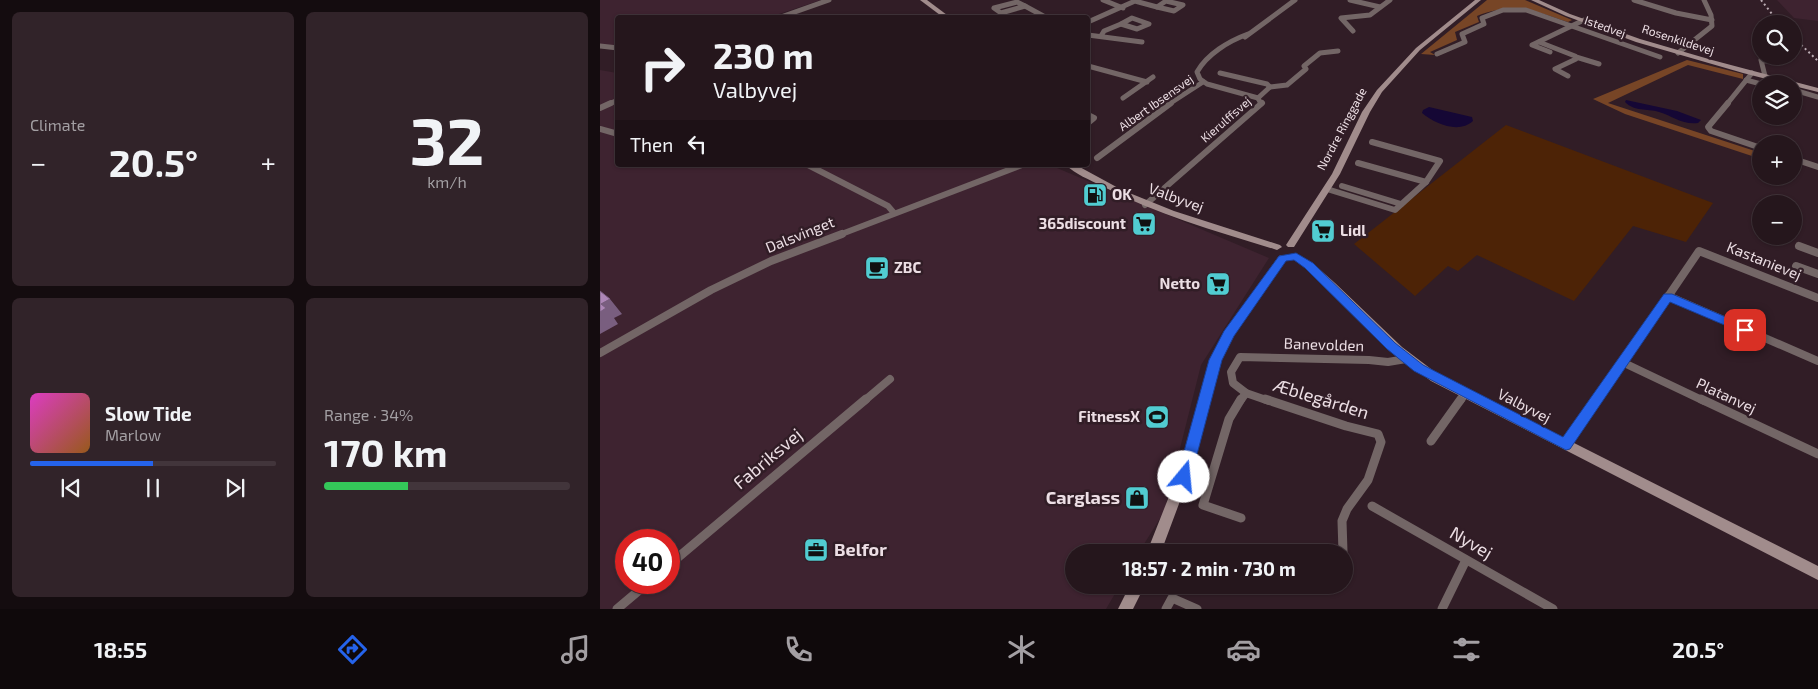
<!DOCTYPE html>
<meta charset="utf-8">
<style>
:root{--surface:#25161c;--page:#312329;--text:#f1f3f6;--muted:#a39fa3;--line:#42353b;--accent:#2563eb}
body{margin:0;font-family:"Exo 2",sans-serif;background:var(--page);color:var(--text);height:100vh;display:flex;flex-direction:column;font-size:19px;white-space:nowrap}
*{box-sizing:border-box;margin:0}
p{font-size:16px;color:var(--muted)}
.icon{flex:none;width:28px;height:28px;fill:none;stroke:currentColor;stroke-width:2;stroke-linecap:round;stroke-linejoin:round}
.map{position:relative;flex:1;overflow:hidden}
.details{display:flex;flex-direction:column;gap:12px;padding:12px;background:#140c0f;width:600px}
.details>*{flex:none}
.guide{position:absolute;left:15px;top:15px;width:475px;height:152px;border-radius:5px;box-shadow:0 1px 4px #0004,0 0 0 1px var(--line);background:#25161c;color:var(--text);overflow:hidden}
.controls{position:absolute;left:1152px;top:15px;display:grid;gap:10px}
.controls a{display:grid;place-items:center;width:50px;height:50px;border-radius:50%;background:var(--surface);box-shadow:0 1px 4px #0004,0 0 0 1px var(--line);font-size:25px}
.speed{position:absolute;left:15px;top:529px;display:flex;gap:10px;font-size:25px;font-weight:700;text-align:center}
.speed>*{display:grid;place-content:center;width:65px;height:65px;border-radius:50%;background:var(--surface);box-shadow:0 1px 4px #0004,0 0 0 1px var(--line);line-height:1}
.speed .limit{border:8px solid #d22;background:#fff;color:#111}
.pin{position:absolute;display:grid;place-items:center;width:42px;height:42px;color:#fff;margin:-21px;border-radius:10px;box-shadow:0 2px 8px #0006}
.me{position:absolute;width:55px;margin:-28px;rotate:17deg;stroke-linejoin:round;filter:drop-shadow(0 0 4px #0008)}
.turn{display:flex;align-items:center;gap:18px;height:105px;padding:0 15px;font-size:22px}
.turn .icon{width:65px;height:65px;stroke-width:2.5}
.turn b{display:block;font-size:35px;line-height:42px}
.then{display:flex;align-items:center;height:48px;padding:0 15px;background:#0003;gap:10px;font-size:19px}
.big{font-size:38px;font-weight:700;line-height:1.1}
.details .tile{flex:1;display:flex;flex-direction:column;justify-content:center;gap:8px;min-width:0;padding:0 18px;border-radius:8px;background:var(--page)}
.details .dial{align-items:center;gap:0}
.dial b{font-size:65px;line-height:1}
.song{display:flex;align-items:center;gap:15px}
.cover{width:60px;height:60px;border-radius:8px;background:linear-gradient(135deg,hsl(310 70% 55%),hsl(30 70% 35%))}
.played{height:5px;border-radius:2px;background:linear-gradient(90deg,var(--accent) 50%,var(--line) 50%)}
.keys{display:flex;justify-content:space-around;direction:ltr}
.heat{display:flex;justify-content:space-between;align-items:center;font-size:28px;direction:ltr}
.charge{height:8px;border-radius:4px;background:linear-gradient(90deg,#34c759 34%,var(--line) 0)}
.details .tiles{flex:1;display:grid;gap:12px;grid-template-columns:repeat(2,1fr)}
.trip{position:absolute;left:465px;top:544px;width:288px;height:50px;border-radius:25px;background:var(--surface);box-shadow:0 1px 4px #0004,0 0 0 1px var(--line);font-weight:700;line-height:50px;text-align:center}
.tab-bar{display:flex;height:80px;justify-content:space-around;align-items:center;background:#0f090b;color:var(--muted)}
.tab-bar .icon{width:35px;height:35px}
.tab-bar .on{color:var(--accent)}
.tab-bar b{font-size:22px;color:var(--text)}
main{display:flex;flex:1;min-height:0}
.map>svg:first-child{display:block}
</style>
<main>
<section class="details">
<div class="tiles">
<div class="tile"><p>Climate</p>
<div class="heat"><a>−</a><b class="big">20.5°</b><a>+</a></div>
</div>
<div class="tile dial"><b>32</b><p>km/h</p></div>
<div class="tile">
<div class="song"><i class="cover"></i><div><b>Slow Tide</b><p>Marlow</p></div></div>
<div class="played"></div>
<div class="keys"><svg class="icon" aria-label="previous" viewBox="0 0 24 24"><path d="M18 5L8 12l10 7zM5 5v14"/></svg><svg class="icon" aria-label="pause" viewBox="0 0 24 24"><path d="M8 5v14M16 5v14"/></svg><svg class="icon" aria-label="next" viewBox="0 0 24 24"><path d="M6 5l10 7-10 7zM19 5v14"/></svg></div>
</div>
<div class="tile"><p>Range · 34%</p><b class="big">170 km</b><div class="charge"></div></div>
</div>
</section>
<div class="map">
<svg width="1218" height="609" viewBox="0 0 1218 609">
<rect width="100%" height="100%" fill="#311d26"/>
<g fill="#3e2330" fill-rule="evenodd">
<polygon points="0,0 221,0 170,17 18,18 17,47 0,45"/>
<polygon points="1177,0 1218,0 1218,21 1194,18"/>
<path d="M0,70L17,73L18,165H450L669,258L601,365L564,512L539,552H474V585H520L506,609H0ZM26,540H69V582H26Z"/>
</g>
<polygon fill="#4d2306" points="906,125 1113,203 1086,242 1033,226 974,301 877,255 858,271 848,266 815,296 754,244"/>
<g fill="#774526">
<path d="M887,0H925L972,20L968,22C933,10 913,2 877,16L879,22L855,32L857,40L830,52L835,55L821,54Z"/>
<polygon points="1087,60 1143,74 1143,79 1088,65 1008,103 1161,153 1161,159 1025,114 993,99"/>
</g>
<g fill="#150735">
<path d="M1026,100L1077,111L1101,120L1098,123C1082,125 1073,116 1059,112C1046,108 1035,112 1025,102Z"/>
<path d="M829,107L872,117L873,121C859,134 835,124 822,113L823,110Z"/>
</g>
<g fill="none" stroke-linecap="round" stroke-linejoin="round">
<g stroke="#736666" stroke-width="5">
<polyline points="503,0 523,8"/>
<polyline points="750,0 780,7"/>
<polyline points="1034,0 1076,13 1112,20"/>
<polygon points="566,1 583,5 574,11 557,7"/>
<polygon points="417,2 425,6 401,13 394,8"/>
<polyline points="425,6 447,18"/>
<polyline points="178,18 229,0"/>
<polygon points="532,18 549,24 537,29 521,24"/>
<polyline points="488,22 535,1 557,7"/>
<polyline points="753,31 741,18 770,15 790,0"/>
<path d="M648,34C629,41 607,54 597,72L600,79L607,84L658,98"/>
<polyline points="488,35 542,42"/>
<polyline points="501,36 504,31 521,24"/>
<polyline points="645,37 695,0"/>
<polyline points="939,42 975,56 976,59 955,69 968,76"/>
<polyline points="0,46 18,48"/>
<polyline points="950,52 932,45 984,20"/>
<polyline points="1078,53 1112,26 1111,15 1104,0"/>
<polyline points="837,54 865,42 862,34 884,24 882,18 903,10 926,10 1060,57"/>
<polyline points="976,57 999,64"/>
<polyline points="488,66 547,82"/>
<polyline points="620,73 667,84 670,87"/>
<polyline points="1165,76 1161,60 1179,63"/>
<polyline points="1146,80 1161,84"/>
<polyline points="1194,90 1218,97"/>
<polyline points="523,98 553,77"/>
<polyline points="658,98 670,87 687,85 706,69 704,66 720,53 738,51"/>
<polyline points="658,98 661,104"/>
<polyline points="9,104 18,100"/>
<polyline points="569,104 603,82"/>
<polyline points="1127,104 1152,73"/>
</g>
<g stroke="#736666" stroke-width="6">
<polyline points="1128,103 1108,127 1111,131 1161,148"/>
<polyline points="0,108 11,103"/>
<polyline points="488,115 494,118 488,123"/>
<polyline points="0,129 18,134"/>
<polyline points="497,158 571,103"/>
<polyline points="1194,159 1218,167"/>
<polyline points="758,163 826,182"/>
<polyline points="208,165 288,206 294,213"/>
<polyline points="742,186 801,204"/>
<polyline points="727,189 795,210 826,182 840,161 772,142"/>
<polyline points="545,205 662,103"/>
<polyline points="239,235 422,165"/>
</g>
<g stroke="#736666" stroke-width="8">
<polyline points="1199,246 1218,253"/>
<polyline points="1196,266 1218,274"/>
<polyline points="1068,296 1218,361"/>
<polyline points="0,353 111,290 171,261 242,234"/>
<polyline points="1022,362 1104,401"/>
<polyline points="264,401 290,379"/>
<polyline points="640,401 646,393"/>
<polyline points="669,401 646,393 633,383 631,372 640,357 769,360 788,362 806,359"/>
<polyline points="860,401 865,394"/>
<polyline points="997,401 1099,251 1218,298"/>
</g>
<g stroke="#736666" stroke-width="9">
<polyline points="641,399 629,419 603,505 641,518"/>
<polyline points="665,399 746,426 778,434 781,442 768,480 747,509 742,521 743,552"/>
<polyline points="1101,399 1218,454"/>
<polyline points="831,441 861,399"/>
<polyline points="966,445 997,399"/>
<polyline points="772,506 953,609"/>
<polyline points="69,565 266,399"/>
<polyline points="17,609 49,582"/>
<polyline points="566,609 572,598 597,609"/>
<polyline points="842,609 866,560"/>
</g>
<g fill="#a18c8c" fill-rule="evenodd">
<polygon points="320,0 327,0 351,18 344,18"/>
<polygon points="875,0 881,0 820,50 782,92 770,112 740,174 694,247 688,247 686,245 732,174 762,112 777,90 816,48"/>
<polygon points="931,0 939,0 970,14 1040,39 1112,60 1218,88 1218,92 1194,86 1194,84 1186,84 1143,73 1036,42 966,16"/>
<path d="M466,165H476L522,190L574,211L680,245L682,247L677,250L674,249C615,231 556,214 502,186C490,180 475,174 466,165Z"/>
<path d="M696,253L718,268L735,283L802,347L839,375L1218,566V580L831,381C780,345 742,296 693,258L691,256L693,254Z"/>
<polygon points="682,255 687,258 633,336 620,360 595,461 561,552 547,552 583,461 610,360 625,331 679,256"/>
<polygon points="530,585 545,585 533,609 518,609"/>
</g>
<g stroke="#bbacb3" stroke-width="2" stroke-dasharray="2 3" stroke-linecap="butt">
<polyline points="1161,0 1180,24"/>
<polyline points="1194,38 1218,61"/>
</g>
</g>
<polygon fill="#795e7f" points="10,299 22,314 14,318 18,324 0,334 0,312 1,304"/>
<polygon fill="#ad86b6" stroke="#795e7f" points="0,291 10,299 1,304 6,308 0,312"/>
<polygon fill="#2563eb" stroke="#184099" points="696,253 713,263 795,343 823,365 963,437 1064,294 1072,294 1149,327 1151,330 1145,334 1141,332 1070,302 970,449 966,450 814,371 787,349 705,268 694,260 686,261 634,336 622,360 591,477 589,481 584,483 579,481 577,477 609,360 624,331 679,256"/>
<defs>
<symbol id="fuel-square" viewBox="-11 -11 22 22"><rect x="-9" y="-9" width="18" height="18" rx="4" fill="#51ccd1" stroke="#311d26"/><path d="M-5.5-6h7V0h2V4h1.3V-2.5L3-4.5l.8-.8L6-3V5H2.5V1h-1V6h-7ZM-4.2-4.7v3.2H.2V-4.7Z" fill="#111"/></symbol>
<symbol id="supermarket-square" viewBox="-11 -11 22 22"><rect x="-9" y="-9" width="18" height="18" rx="4" fill="#51ccd1" stroke="#311d26"/><path d="M-6-5.5h2.5l.6 2H6L4.5 2H-2.5L-4.4-4H-6ZM-1.5 3.2a1.3 1.3 0 1 0 .1 0ZM3 3.2a1.3 1.3 0 1 0 .1 0Z" fill="#111"/></symbol>
<symbol id="cafe-square" viewBox="-11 -11 22 22"><rect x="-9" y="-9" width="18" height="18" rx="4" fill="#51ccd1" stroke="#311d26"/><path d="M-5.5-4.5H6V0H3Q3 3.5 0 3.5H-2.5Q-5.5 3.5-5.5 0ZM3-3.2v2h1.7v-2ZM-6 4.5H4V6H-6Z" fill="#111"/></symbol>
<symbol id="stadium-square" viewBox="-11 -11 22 22"><rect x="-9" y="-9" width="18" height="18" rx="4" fill="#51ccd1" stroke="#311d26"/><path d="M0-5a6.5 5 0 1 0 0 10a6.5 5 0 1 0 0-10ZM-3.5-1.8h7v3.6h-7Z" fill="#111"/></symbol>
<symbol id="shop-square" viewBox="-11 -11 22 22"><rect x="-9" y="-9" width="18" height="18" rx="4" fill="#51ccd1" stroke="#311d26"/><path d="M-5-2.5h2.3a2.7 3.5 0 0 1 5.4 0H5L5.5 6h-11ZM-1.5-2.5h3a1.5 2.3 0 0 0-3 0Z" fill="#111"/></symbol>
<symbol id="office-square" viewBox="-11 -11 22 22"><rect x="-9" y="-9" width="18" height="18" rx="4" fill="#51ccd1" stroke="#311d26"/><path d="M-6-3h4V-5.5h4V-3h4V5H-6ZM-1-4.5V-3h2v-1.5ZM-6 0V1H6V0Z" fill="#111"/></symbol>
</defs>
<g fill-rule="evenodd">
<use href="#fuel-square" x="481" y="181" width="28" height="28"/>
<use href="#supermarket-square" x="530" y="210" width="28" height="28"/>
<use href="#supermarket-square" x="709" y="217" width="28" height="28"/>
<use href="#cafe-square" x="263" y="254" width="28" height="28"/>
<use href="#supermarket-square" x="604" y="270" width="28" height="28"/>
<use href="#stadium-square" x="543" y="403" width="28" height="28"/>
<use href="#shop-square" x="523" y="484" width="28" height="28"/>
<use href="#office-square" x="202" y="536" width="28" height="28"/>
</g>
<g text-anchor="middle" stroke-width="5" stroke-linejoin="round" paint-order="stroke">
<g font-size="12" fill="#ecdee4" stroke="#311d26">
<text transform="translate(1005 27) rotate(19)" y="4">Istedvej</text>
<text transform="translate(1078 40) rotate(18)" y="4">Rosenkildevej</text>
<text transform="translate(556 103) rotate(-35)" y="4">Albert Ibsensvej</text>
<text transform="translate(626 120) rotate(-41)" y="4">Kierulffsvej</text>
<text transform="translate(742 129) rotate(-62)" y="4">Nordre Ringgade</text>
</g>
<g font-size="15" font-weight="bold" fill="#ecdee4" stroke="#311d26" text-anchor="start">
<text x="512" y="200">OK</text>
<text x="526" y="229" text-anchor="end">365discount</text>
<text x="740" y="236">Lidl</text>
<text x="294" y="273">ZBC</text>
<text x="600" y="289" text-anchor="end">Netto</text>
<text x="540" y="422" text-anchor="end">FitnessX</text>
</g>
<g font-size="15" fill="#ecdee4" stroke="#311d26">
<text transform="translate(576 198) rotate(20)" y="5">Valbyvej</text>
<text transform="translate(200 235) rotate(-22)" y="5">Dalsvinget</text>
<text transform="translate(1164 261) rotate(22)" y="5">Kastanievej</text>
<text transform="translate(724 345) rotate(2)" y="5">Banevolden</text>
<text transform="translate(1126 396) rotate(25)" y="5">Platanvej</text>
<text transform="translate(924 406) rotate(27)" y="5">Valbyvej</text>
</g>
<g font-size="18" fill="#ecdee4" stroke="#311d26">
<text transform="translate(721 399) rotate(17)" y="6">Æblegården</text>
<text transform="translate(168 459) rotate(-40)" y="6">Fabriksvej</text>
<text transform="translate(871 543) rotate(30)" y="6">Nyvej</text>
</g>
<g font-size="18" font-weight="bold" fill="#ecdee4" stroke="#311d26" text-anchor="end">
<text x="520" y="504">Carglass</text>
<text x="234" y="556" text-anchor="start">Belfor</text>
</g>
</g>
</svg>
<div class="controls">
<a><svg class="icon" aria-label="search" viewBox="0 0 24 24"><circle cx="10" cy="10" r="6"/><path d="M15 15l6 6"/></svg></a>
<a><svg class="icon" aria-label="layers" viewBox="0 0 24 24"><path d="M12 4l9 5-9 5-9-5zM3 14l9 5 9-5"/></svg></a>
<a>+</a>
<a>−</a>
</div>
<div class="speed"><div class="limit">40</div></div>
<div class="pin" style="left:1145px;top:330px;background:#d93025"><svg class="icon" aria-label="arrive" viewBox="0 0 24 24"><path d="M6 21V4h12l-3 4 3 4H6"/></svg></div>
<svg class="me" style="left:584px;top:477px" viewBox="-20 -20 40 40"><circle r="19" fill="#fff"/><path d="M0-13L10 11 0 6-10 11z" fill="#2563eb"/></svg>
<div class="trip">18:57 · 2 min · 730 m</div>
<div class="guide">
<div class="turn"><svg class="icon" aria-label="right" viewBox="0 0 24 24"><path d="M7 20v-9h11M14 6l5 5-5 5"/></svg><div><b>230 m</b>Valbyvej</div></div>
<div class="then">Then<svg class="icon" aria-label="left" viewBox="0 0 24 24"><path d="M17 20v-9H6M10 6l-5 5 5 5"/></svg></div>
</div>
</div>
</main>
<nav class="tab-bar">
<b>18:55</b>
<svg class="icon on" aria-label="directions" viewBox="0 0 24 24"><path d="M12 3l9 9-9 9-9-9zM9 14v-3h6M13 9l2 2-2 2"/></svg>
<svg class="icon" aria-label="music" viewBox="0 0 24 24"><path d="M9 18V5l10-2v13"/><circle cx="6" cy="18" r="3"/><circle cx="16" cy="16" r="3"/></svg>
<svg class="icon" aria-label="phone" viewBox="0 0 24 24"><path d="M5 4h4l2 5-3 2q2 4 5 5l2-3 5 2v4C11 20 4 13 5 4z"/></svg>
<svg class="icon" aria-label="climate" viewBox="0 0 24 24"><path d="M12 3v18M4 7l16 10M4 17L20 7"/></svg>
<svg class="icon" aria-label="car" viewBox="0 0 24 24"><path d="M5 17H2v-5l4-1 3-4h7l3 4 3 1v5h-3M9 17h6M6 11h13"/><circle cx="7" cy="17" r="2"/><circle cx="17" cy="17" r="2"/></svg>
<svg class="icon" aria-label="filters" viewBox="0 0 24 24"><path d="M4 7h16M4 17h16"/><circle cx="9" cy="7" r="2"/><circle cx="15" cy="17" r="2"/></svg>
<b>20.5°</b>
</nav>
